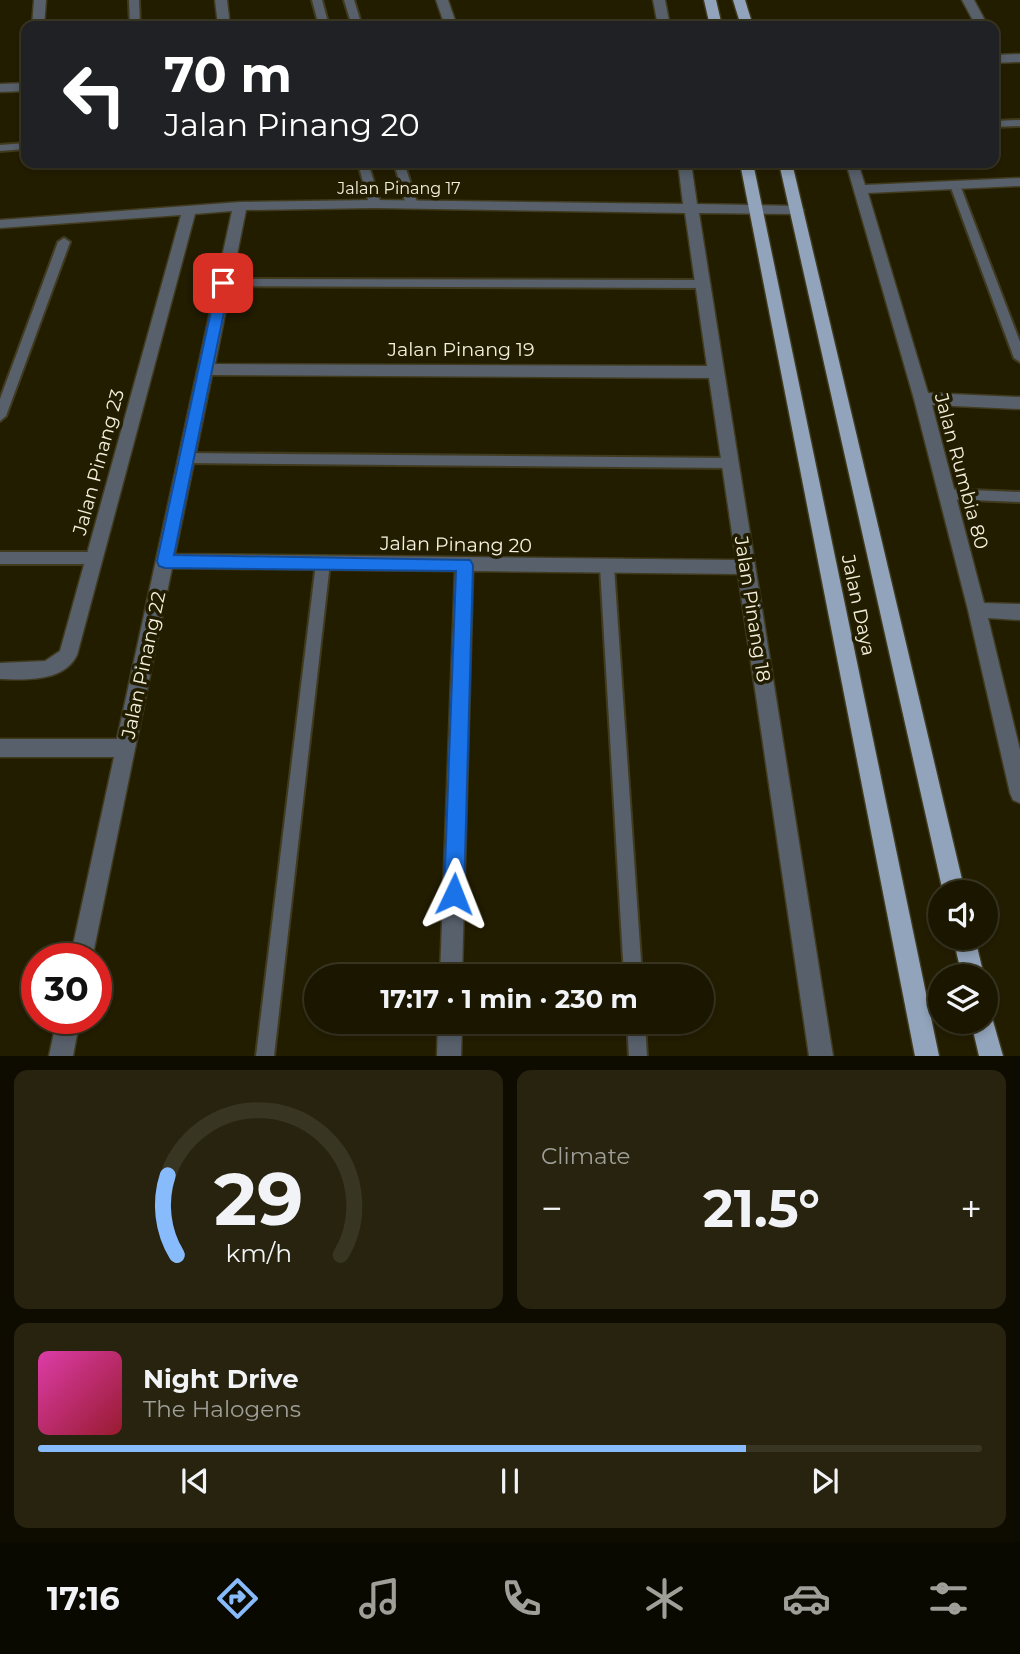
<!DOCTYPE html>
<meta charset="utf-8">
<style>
:root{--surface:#1a1600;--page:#27230f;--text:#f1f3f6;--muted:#9f9f99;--line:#383522;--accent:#88bbfc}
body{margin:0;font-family:Montserrat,sans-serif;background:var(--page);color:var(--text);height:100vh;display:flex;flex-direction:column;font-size:26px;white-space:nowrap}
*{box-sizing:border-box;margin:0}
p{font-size:23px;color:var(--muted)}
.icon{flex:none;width:38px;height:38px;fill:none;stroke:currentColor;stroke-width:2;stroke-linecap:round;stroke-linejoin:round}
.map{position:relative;height:1056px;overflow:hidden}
.panel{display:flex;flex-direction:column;gap:14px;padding:14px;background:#0e0c00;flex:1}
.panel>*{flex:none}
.hud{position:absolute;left:21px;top:21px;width:978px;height:147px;border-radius:14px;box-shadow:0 4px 10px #0003,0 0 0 2px var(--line);background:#202124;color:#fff;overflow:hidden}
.controls{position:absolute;left:928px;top:880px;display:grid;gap:14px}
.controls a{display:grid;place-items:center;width:70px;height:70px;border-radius:50%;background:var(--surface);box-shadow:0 4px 10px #0003,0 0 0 2px var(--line);font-size:35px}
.speed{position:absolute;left:21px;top:943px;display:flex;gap:14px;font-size:35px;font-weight:700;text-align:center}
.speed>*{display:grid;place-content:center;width:91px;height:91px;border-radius:50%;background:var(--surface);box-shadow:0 4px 10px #0003,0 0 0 2px var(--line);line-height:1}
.speed .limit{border:10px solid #d22;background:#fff;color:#111}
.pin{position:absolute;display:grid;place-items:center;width:60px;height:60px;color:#fff;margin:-30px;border-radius:14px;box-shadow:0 4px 10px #0006}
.me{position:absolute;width:77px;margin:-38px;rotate:2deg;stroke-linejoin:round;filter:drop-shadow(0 0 5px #0008)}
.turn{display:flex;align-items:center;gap:24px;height:147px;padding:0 28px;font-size:32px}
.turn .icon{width:91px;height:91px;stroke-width:2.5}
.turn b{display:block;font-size:49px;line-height:60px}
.big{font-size:52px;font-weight:700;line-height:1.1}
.panel .card{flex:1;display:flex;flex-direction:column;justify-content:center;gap:10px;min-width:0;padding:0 24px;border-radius:14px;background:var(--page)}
.panel .dial{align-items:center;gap:0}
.dial svg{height:182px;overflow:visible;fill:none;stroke:var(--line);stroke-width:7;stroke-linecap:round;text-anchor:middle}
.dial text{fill:var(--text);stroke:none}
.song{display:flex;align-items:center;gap:21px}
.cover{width:84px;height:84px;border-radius:10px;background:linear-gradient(135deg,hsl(320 70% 55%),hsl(350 70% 35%))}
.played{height:7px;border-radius:4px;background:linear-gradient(90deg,var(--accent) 75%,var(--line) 75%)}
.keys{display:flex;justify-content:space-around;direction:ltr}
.heat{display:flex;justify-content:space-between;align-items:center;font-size:38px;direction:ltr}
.panel .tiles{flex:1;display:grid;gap:14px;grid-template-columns:1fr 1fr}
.card:last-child{grid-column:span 2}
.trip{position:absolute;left:304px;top:964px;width:410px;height:70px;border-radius:35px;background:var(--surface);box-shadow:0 4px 10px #0003,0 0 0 2px var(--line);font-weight:700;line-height:70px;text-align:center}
.tab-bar{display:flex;height:112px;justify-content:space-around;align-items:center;background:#0a0900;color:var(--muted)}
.tab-bar .icon{width:49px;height:49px}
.tab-bar .selected{color:var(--accent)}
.tab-bar b{font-size:32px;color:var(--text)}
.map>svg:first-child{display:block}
</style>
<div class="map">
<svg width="1020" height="1056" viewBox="0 0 1020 1056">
<rect width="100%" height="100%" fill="#231d00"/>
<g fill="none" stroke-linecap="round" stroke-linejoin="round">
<defs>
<g id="lane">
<polygon points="129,0 139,0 140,26 130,26"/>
<polygon points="312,0 322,0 329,26 319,26"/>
<polygon points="344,0 354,0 362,26 352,26"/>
<polygon points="1020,120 1020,126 994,127 994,121"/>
<polygon points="26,143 26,149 0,151 0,145"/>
<polygon points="358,163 368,163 381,204 379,206 375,207 369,204"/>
<polygon points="394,163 404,163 418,205 416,207 408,207 406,205"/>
<polygon points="955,182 960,185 1020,342 1020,362 1014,358 950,185"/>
<polygon points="64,238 70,242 6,416 0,421 0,399 58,242"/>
<polygon points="223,279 703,280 709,284 703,288 219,286 219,280"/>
<polygon points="186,453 730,458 737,463 730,468 186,463 179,458"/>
<polygon points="947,489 1020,492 1020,502 947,499 940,494"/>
<polygon points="0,552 94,552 99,554 101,558 99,562 94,564 0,564"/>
<polygon points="323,557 328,559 330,563 274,1056 256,1056 316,563 318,559"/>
<polygon points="607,561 612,563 614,567 642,976 624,976 600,567 602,563"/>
<polygon points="627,1022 645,1022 647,1056 629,1056"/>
</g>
<g id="street">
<polygon points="34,0 46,0 44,26 32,26"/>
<polygon points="215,0 227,0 230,26 218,26"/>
<polygon points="436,0 448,0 457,26 445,26"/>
<polygon points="653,0 665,0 670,26 658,26"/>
<polygon points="962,0 974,0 988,26 976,26"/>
<polygon points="1020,54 1020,62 994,63 994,55"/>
<polygon points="26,83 26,91 0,92 0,84"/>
<path d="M678,163H691L697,204L797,206L804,210L797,214L699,213L833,1056H809L738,574L473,571L462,976H440L455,571L172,568L92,959H70L114,757H0V739H117L232,211L195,214L77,655C64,682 25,680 0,679V663L45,661L60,651L181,215L0,228V220L240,202L375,200L683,204ZM375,208L685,213L707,366L215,364L246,210ZM212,375L709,378L736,560L175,554Z"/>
<polygon points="846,163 858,163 865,185 1020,178 1020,186 868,193 928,393 1020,397 1020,409 932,405 984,603 1020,604 1020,620 988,618 1020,750 1020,803 1013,800 1010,793 968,610 914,399"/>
<polygon points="57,1018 80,1018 73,1056 49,1056"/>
<polygon points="438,1022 462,1022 461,1056 437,1056"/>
</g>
<g id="primary">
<polygon points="704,0 716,0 722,26 710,26"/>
<polygon points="733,0 745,0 753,26 741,26"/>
<polygon points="740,163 753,163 939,1056 915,1056"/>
<polygon points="779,163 792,163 965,892 943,892"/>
<polygon points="953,938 975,938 984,976 962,976"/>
<polygon points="985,1011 991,1014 1003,1056 979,1056 971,1022 985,1022"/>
</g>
</defs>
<use href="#lane" stroke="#403b1f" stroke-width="4"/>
<use href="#street" stroke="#403b1f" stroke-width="3"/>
<use href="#primary" stroke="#403b1f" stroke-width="3"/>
<use href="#lane" fill="#57606b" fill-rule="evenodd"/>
<use href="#street" fill="#57606b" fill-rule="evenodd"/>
<use href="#primary" fill="#92a4bb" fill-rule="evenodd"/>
</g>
<polygon fill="#1a73e8" stroke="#114b97" stroke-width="2" points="223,279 230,283 174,555 470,560 473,565 464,894 461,901 454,904 447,901 444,894 456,571 165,568 159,566 157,561 217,283"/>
<g text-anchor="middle" stroke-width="7" stroke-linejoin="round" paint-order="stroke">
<g font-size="16" fill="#f3f0de" stroke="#231d00">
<text x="399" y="194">Jalan Pinang 17</text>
</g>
<g font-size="19" fill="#f3f0de" stroke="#231d00">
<text x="461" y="356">Jalan Pinang 19</text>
<text transform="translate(98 462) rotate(-75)" y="7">Jalan Pinang 23</text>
<text transform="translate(962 471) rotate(75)" y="7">Jalan Rumbia 80</text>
<text transform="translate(456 544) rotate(1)" y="7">Jalan Pinang 20</text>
<text transform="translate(859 605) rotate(78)" y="7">Jalan Daya</text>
<text transform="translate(753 609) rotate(81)" y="7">Jalan Pinang 18</text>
<text transform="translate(143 665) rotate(-78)" y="7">Jalan Pinang 22</text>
</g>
</g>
</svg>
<div class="controls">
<a><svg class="icon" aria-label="sound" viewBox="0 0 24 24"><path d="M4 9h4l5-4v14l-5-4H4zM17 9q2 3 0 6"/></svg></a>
<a><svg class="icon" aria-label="layers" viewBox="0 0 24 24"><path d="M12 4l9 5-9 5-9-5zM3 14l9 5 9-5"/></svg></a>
</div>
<div class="speed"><div class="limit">30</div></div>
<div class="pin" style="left:223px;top:283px;background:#d93025"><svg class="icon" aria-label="arrive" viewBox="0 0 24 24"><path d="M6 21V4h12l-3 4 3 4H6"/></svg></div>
<svg class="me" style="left:454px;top:894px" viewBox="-20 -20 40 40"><path d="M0-17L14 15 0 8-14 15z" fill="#1a73e8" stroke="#fff" stroke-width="4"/></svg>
<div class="trip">17:17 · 1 min · 230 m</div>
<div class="hud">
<div class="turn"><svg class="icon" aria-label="left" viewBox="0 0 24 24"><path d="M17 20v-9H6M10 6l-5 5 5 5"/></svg><div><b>70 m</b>Jalan Pinang 20</div></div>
</div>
</div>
<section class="panel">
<div class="tiles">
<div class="card dial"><svg viewBox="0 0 100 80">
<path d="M14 69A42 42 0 1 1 86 69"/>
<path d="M14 69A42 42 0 0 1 10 34" stroke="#88bbfc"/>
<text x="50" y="56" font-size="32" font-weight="700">29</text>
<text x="50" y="72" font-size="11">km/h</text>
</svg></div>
<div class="card"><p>Climate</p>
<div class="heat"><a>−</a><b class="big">21.5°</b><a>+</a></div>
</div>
<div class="card">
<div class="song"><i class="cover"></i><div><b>Night Drive</b><p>The Halogens</p></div></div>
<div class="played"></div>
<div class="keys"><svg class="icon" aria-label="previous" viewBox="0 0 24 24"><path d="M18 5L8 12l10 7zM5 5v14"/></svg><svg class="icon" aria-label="pause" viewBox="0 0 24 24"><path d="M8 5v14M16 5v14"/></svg><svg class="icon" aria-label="next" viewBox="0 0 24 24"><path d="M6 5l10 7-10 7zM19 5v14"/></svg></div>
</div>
</div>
</section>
<nav class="tab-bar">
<b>17:16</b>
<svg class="icon selected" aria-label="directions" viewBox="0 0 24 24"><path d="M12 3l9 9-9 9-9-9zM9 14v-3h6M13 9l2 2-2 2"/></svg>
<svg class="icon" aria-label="music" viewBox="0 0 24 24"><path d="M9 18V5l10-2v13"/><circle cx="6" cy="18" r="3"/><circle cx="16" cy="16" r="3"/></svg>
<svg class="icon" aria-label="phone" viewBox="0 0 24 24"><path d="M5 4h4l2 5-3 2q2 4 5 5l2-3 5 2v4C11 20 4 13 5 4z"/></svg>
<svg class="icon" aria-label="climate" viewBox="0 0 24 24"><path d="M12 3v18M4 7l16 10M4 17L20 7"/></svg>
<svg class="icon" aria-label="car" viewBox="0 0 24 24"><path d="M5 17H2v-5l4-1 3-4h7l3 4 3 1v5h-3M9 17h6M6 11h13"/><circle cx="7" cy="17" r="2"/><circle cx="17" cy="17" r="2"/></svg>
<svg class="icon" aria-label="filters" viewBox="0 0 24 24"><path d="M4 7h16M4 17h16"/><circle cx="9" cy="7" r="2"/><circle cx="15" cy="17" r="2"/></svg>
</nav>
